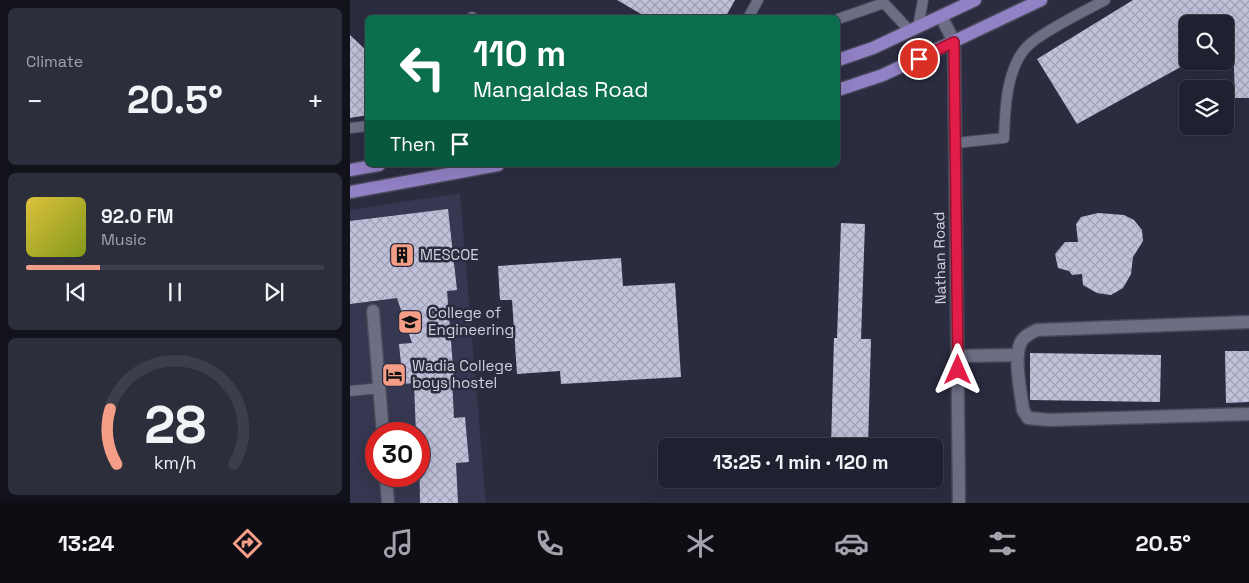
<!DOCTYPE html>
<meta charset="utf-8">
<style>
:root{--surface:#202130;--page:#2d2e3c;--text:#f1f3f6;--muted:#a2a3ab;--line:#3d3e4c;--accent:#f49e87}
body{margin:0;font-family:"Space Grotesk",sans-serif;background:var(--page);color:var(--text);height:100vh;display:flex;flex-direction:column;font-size:19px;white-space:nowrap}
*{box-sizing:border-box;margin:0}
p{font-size:16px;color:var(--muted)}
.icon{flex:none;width:28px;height:28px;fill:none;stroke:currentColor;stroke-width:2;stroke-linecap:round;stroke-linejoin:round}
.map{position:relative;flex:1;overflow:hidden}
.side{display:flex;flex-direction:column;gap:8px;padding:8px;background:#12121a;width:350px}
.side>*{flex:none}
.top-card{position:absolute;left:15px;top:15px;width:475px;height:152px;border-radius:8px;box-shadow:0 5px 20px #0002,0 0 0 1px var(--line);background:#0b6e4f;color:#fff;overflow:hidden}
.tools{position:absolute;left:829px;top:15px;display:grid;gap:10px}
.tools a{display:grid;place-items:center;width:55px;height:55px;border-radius:8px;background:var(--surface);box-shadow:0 5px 20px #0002,0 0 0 1px var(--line);font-size:25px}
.speed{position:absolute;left:15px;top:422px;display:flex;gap:10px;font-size:25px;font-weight:700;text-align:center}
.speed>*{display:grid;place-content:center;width:65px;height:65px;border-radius:50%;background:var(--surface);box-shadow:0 5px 20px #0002,0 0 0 1px var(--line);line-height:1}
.speed .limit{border:8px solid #d22;background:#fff;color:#111}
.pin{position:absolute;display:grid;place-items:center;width:42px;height:42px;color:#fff;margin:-21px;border:2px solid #fff;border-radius:50%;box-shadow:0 1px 5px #0007}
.me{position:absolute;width:55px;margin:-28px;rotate:0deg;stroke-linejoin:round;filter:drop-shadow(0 0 4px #0008)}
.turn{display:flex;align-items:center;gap:18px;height:105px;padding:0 25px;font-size:22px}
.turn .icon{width:65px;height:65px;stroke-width:2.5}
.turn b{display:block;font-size:35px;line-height:42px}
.then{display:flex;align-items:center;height:48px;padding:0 25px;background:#0003;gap:10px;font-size:19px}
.big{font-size:38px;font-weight:700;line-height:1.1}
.side .widget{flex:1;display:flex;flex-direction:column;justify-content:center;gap:8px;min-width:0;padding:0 18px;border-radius:8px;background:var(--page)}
.side .dial{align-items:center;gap:0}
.dial svg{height:130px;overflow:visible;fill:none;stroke:var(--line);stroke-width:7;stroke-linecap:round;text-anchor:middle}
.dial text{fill:var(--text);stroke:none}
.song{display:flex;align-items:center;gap:15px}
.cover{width:60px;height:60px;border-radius:8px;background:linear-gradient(135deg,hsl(50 70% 55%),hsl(70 70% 35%))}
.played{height:5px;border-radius:2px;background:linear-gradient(90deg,var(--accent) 25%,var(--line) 25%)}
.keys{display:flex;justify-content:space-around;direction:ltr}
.heat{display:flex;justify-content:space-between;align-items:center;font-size:28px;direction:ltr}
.trip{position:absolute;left:308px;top:438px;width:285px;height:50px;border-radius:8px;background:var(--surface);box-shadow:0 5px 20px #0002,0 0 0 1px var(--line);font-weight:700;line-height:50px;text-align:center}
.dock{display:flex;height:80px;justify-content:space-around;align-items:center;background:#0d0d13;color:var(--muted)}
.dock .icon{width:35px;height:35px}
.dock .selected{color:var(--accent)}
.dock b{font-size:22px;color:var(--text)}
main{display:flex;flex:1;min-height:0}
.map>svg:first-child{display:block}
</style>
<main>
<section class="side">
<div class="widget"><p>Climate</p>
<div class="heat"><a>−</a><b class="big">20.5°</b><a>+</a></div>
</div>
<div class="widget">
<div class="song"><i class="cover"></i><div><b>92.0 FM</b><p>Music</p></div></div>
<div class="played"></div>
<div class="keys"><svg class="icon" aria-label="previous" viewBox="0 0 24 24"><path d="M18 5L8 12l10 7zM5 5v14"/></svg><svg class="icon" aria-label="pause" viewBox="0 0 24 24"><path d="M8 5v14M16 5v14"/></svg><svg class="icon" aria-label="next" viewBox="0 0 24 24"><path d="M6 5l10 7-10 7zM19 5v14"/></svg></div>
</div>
<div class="widget dial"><svg viewBox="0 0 100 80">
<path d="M14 69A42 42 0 1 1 86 69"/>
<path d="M14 69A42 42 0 0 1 10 35" stroke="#f49e87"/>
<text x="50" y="56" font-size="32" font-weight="700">28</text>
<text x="50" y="72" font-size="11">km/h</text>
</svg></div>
</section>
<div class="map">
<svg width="899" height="503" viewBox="0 0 899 503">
<defs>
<pattern id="building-cross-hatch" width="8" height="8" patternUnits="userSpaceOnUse" patternTransform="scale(1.25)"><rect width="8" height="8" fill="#c0c1da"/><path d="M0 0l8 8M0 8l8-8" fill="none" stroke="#a0a0b4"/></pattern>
</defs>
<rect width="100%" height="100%" fill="#2b2c40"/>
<path fill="#363750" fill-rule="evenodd" d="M110,193L136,503H0V210ZM26,434H69V476H26Z"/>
<g fill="url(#building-cross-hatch)">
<polygon points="267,0 385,0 375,18 298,18"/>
<polygon points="783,0 899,0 899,98 885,98 883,38 875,42 875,24 838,24 838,63 727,124 687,59"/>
<polygon points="0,35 18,52 18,115 0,118"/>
<polygon points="98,209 107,290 97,291 104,379 102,379 104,418 115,417 119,462 106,463 108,503 70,503 69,434 66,434 64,383 53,384 49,344 62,343 47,298 0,304 0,221"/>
<polygon points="748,213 774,215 784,220 792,230 793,241 783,257 781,274 773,288 761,295 747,293 733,285 732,274 722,275 719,271 708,268 705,254 715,242 728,242 726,224 731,217"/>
<polygon points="491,223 515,224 511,339 521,339 518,446 481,446 484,338 487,338"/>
<polygon points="271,258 273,286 325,283 331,377 211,384 210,371 167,374 162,300 150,300 148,266"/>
<polygon points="875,351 899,351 899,402 876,403"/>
<polygon points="680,353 811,355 810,402 680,400"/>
</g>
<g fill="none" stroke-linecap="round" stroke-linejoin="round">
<defs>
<g id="lane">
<polyline points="122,17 123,18"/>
<polyline points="398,18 408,0"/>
<polyline points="488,19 534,3 560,31"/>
<polyline points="568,27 573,0"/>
<polyline points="0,128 18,126"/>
<path d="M605,143L654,138C655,110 656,63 681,43C699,28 733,12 755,0"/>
<polyline points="0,391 30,388"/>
</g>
<g id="street">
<polyline points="591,16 604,42 609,503"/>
<polyline points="23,311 33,434"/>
<path d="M899,322L687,330C681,333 674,336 671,342C663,357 671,393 673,410L678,418L699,420L899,414"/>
<polyline points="608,356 668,355"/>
<polyline points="36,476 38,503"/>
</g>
<g id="primary">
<polyline points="488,60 523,48 625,0"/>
<polyline points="488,90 533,75 691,0"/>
<polyline points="0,170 29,165"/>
<polyline points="0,192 148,165"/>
</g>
</defs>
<use href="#lane" stroke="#494959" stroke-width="12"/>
<use href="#street" stroke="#494959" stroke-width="15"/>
<use href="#primary" stroke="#494959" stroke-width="15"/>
<use href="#lane" stroke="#6c6e84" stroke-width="10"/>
<use href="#street" stroke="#6c6e84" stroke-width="12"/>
<use href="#primary" stroke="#9181c5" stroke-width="12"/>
</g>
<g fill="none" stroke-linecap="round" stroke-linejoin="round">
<defs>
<polyline id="route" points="569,59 604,42 608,370"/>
</defs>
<use href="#route" stroke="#92132f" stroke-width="12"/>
<use href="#route" stroke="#e11d48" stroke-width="9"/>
</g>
<defs>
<symbol id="building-square" viewBox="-11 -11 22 22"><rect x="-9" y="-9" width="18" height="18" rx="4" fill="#f49e87" stroke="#2b2c40"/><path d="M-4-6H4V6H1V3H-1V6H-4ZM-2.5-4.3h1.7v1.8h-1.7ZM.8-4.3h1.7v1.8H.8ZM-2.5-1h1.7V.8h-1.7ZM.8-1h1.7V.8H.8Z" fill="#111"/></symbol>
<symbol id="university-square" viewBox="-11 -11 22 22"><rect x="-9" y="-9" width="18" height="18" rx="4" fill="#f49e87" stroke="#2b2c40"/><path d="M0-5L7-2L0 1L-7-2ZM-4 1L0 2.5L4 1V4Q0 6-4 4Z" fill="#111"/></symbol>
<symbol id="hotel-square" viewBox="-11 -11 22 22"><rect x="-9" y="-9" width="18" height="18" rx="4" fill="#f49e87" stroke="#2b2c40"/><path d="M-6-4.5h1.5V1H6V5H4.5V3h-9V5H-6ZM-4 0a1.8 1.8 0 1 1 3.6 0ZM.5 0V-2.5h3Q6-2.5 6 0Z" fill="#111"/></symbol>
</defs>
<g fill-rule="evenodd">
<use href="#building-square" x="38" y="241" width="28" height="28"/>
<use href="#university-square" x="46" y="308" width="28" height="28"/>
<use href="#hotel-square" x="30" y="361" width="28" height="28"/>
</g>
<g text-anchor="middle" stroke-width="5" stroke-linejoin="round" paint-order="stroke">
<g font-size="15" fill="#d0d1dd" stroke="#2b2c40" text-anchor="start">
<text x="70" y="260">MESCOE</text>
<text x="78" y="318">College of<tspan x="78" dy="17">Engineering</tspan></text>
<text x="62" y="371">Wadia College<tspan x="62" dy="17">boys hostel</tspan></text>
</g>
<g font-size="15" fill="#d0d1dd" stroke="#2b2c40">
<text transform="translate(590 258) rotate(-91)" y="5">Nathan Road</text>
</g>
</g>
</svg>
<div class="tools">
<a><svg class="icon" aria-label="search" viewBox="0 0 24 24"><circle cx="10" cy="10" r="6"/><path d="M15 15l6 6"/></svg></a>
<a><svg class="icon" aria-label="layers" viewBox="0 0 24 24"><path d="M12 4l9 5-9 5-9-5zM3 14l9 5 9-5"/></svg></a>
</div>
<div class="speed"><div class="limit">30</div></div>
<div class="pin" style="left:569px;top:59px;background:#d93025"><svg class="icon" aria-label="arrive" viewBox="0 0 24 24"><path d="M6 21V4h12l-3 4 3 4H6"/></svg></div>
<svg class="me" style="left:608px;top:370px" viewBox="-20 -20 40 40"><path d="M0-17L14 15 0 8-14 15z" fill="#e11d48" stroke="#fff" stroke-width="4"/></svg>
<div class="trip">13:25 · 1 min · 120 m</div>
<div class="top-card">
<div class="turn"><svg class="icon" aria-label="left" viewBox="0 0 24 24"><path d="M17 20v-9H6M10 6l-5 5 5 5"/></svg><div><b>110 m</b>Mangaldas Road</div></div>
<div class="then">Then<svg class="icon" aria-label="arrive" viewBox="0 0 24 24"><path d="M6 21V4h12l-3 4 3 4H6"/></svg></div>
</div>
</div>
</main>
<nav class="dock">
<b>13:24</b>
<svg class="icon selected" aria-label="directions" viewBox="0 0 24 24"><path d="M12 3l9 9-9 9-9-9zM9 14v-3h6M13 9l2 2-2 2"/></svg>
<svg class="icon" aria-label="music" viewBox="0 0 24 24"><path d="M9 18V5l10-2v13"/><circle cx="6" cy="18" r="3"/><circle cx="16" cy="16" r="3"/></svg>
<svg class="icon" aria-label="phone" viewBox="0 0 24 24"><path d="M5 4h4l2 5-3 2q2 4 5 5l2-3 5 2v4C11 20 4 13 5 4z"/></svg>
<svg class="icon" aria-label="climate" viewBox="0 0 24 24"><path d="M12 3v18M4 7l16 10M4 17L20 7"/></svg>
<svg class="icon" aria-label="car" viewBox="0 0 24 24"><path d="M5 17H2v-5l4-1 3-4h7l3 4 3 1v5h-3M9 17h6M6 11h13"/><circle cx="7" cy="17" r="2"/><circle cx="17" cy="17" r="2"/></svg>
<svg class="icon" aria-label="filters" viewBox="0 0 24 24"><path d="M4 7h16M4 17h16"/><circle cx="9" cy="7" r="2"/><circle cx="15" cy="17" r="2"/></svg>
<b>20.5°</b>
</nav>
